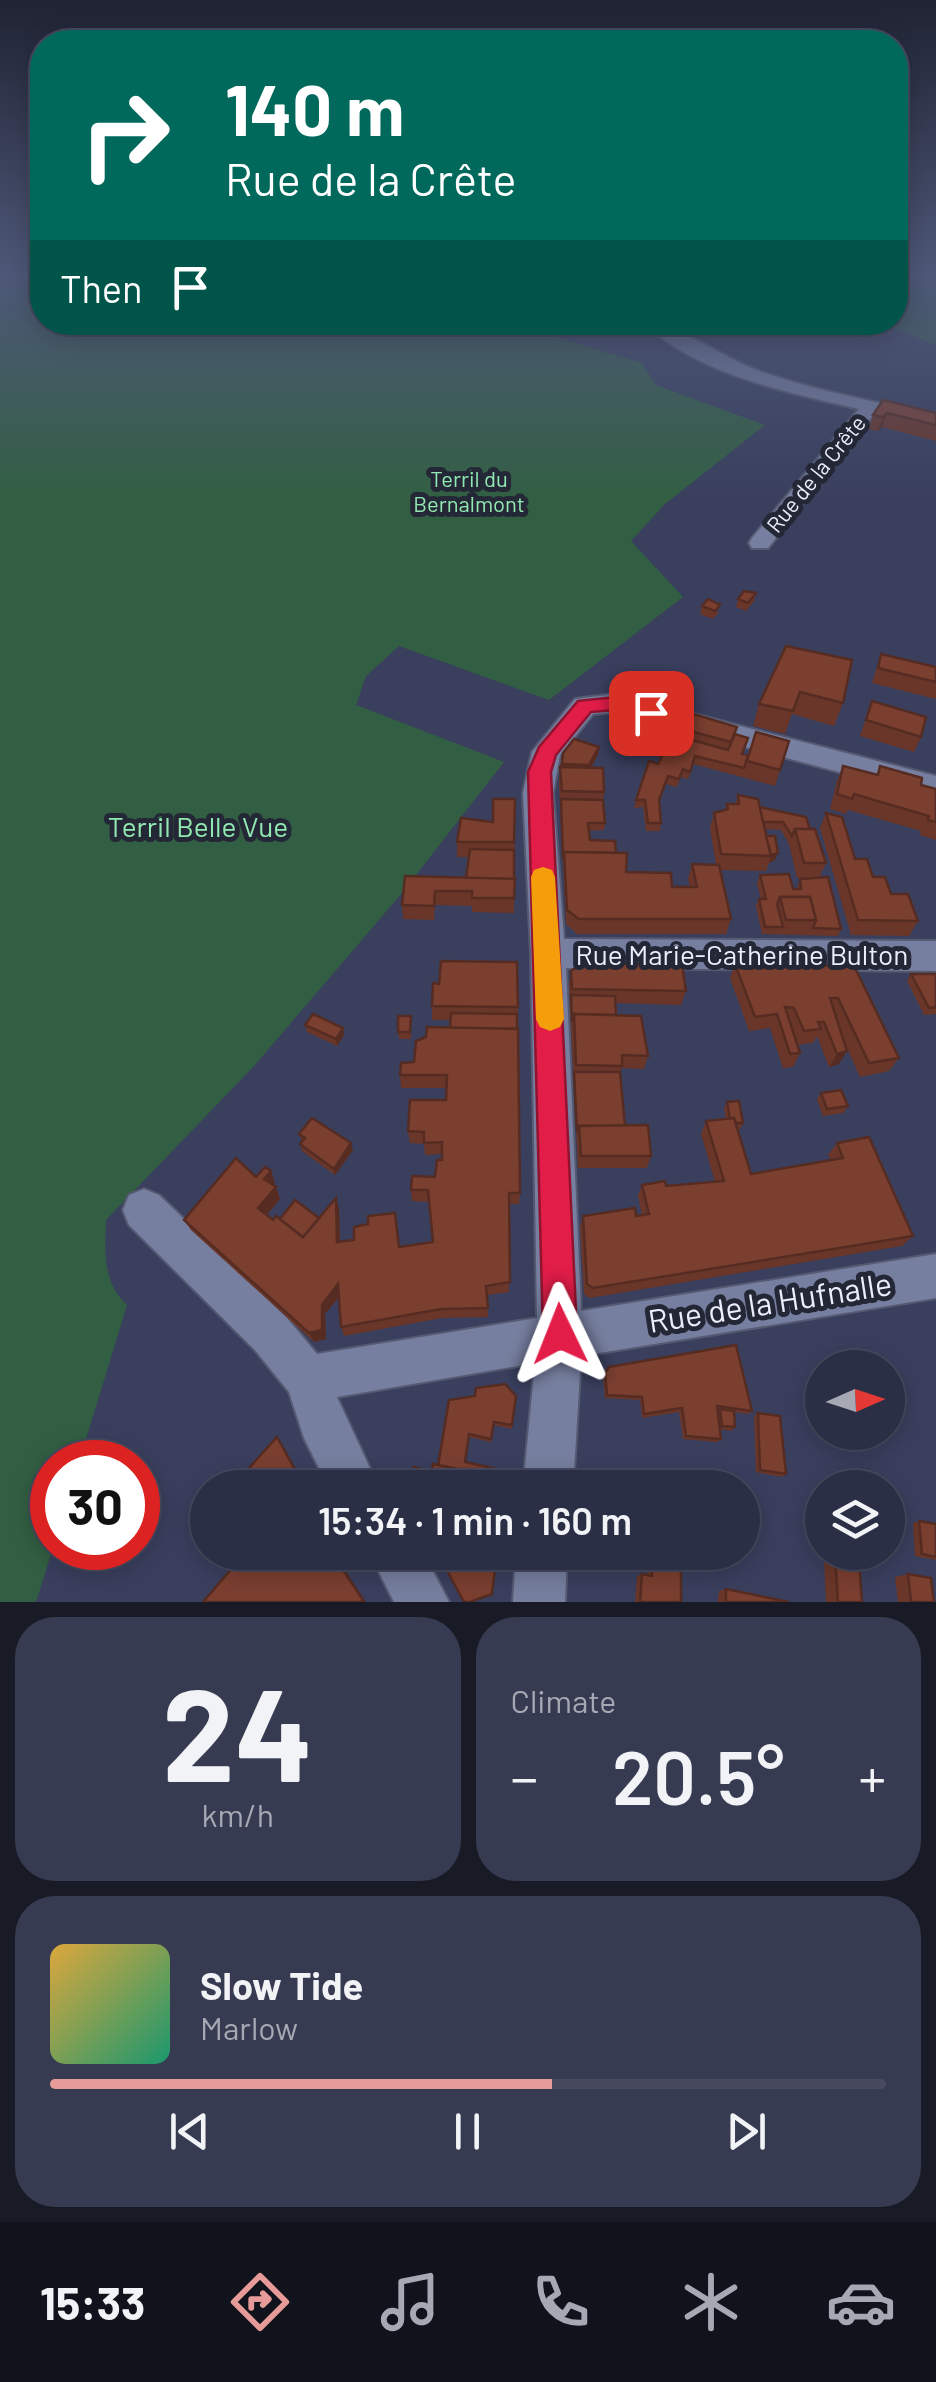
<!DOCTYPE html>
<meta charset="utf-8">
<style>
:root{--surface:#2b2f46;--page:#373b51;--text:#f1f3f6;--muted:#a6a9b3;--line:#474a5f;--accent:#e69b98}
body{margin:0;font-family:Barlow,sans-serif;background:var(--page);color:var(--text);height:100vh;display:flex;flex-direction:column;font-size:38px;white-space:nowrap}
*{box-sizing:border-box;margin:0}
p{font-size:32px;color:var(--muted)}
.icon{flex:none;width:55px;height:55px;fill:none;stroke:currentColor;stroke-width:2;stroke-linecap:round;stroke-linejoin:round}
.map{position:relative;height:1602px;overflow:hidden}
.drawer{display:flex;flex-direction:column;gap:15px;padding:15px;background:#181a26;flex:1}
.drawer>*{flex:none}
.banner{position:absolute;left:30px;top:30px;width:878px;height:305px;border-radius:40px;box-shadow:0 5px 25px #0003,0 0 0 2px var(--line);background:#00695c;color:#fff;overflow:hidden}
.needle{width:65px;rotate:87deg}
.buttons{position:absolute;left:805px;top:1350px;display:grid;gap:20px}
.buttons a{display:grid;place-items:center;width:100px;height:100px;border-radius:50%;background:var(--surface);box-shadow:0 5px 25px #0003,0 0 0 2px var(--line);font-size:50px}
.speed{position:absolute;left:30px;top:1440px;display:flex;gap:20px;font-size:50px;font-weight:700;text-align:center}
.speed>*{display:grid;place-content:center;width:130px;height:130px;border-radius:50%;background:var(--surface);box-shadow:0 5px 25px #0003,0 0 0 2px var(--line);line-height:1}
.speed .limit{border:15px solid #d22;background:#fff;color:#111}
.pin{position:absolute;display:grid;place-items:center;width:85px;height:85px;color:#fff;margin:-42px;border-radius:20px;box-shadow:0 5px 15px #0006}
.me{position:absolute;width:110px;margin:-55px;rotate:358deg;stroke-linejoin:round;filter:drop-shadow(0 0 8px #0008)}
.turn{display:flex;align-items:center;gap:35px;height:210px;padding:0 30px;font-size:45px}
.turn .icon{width:130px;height:130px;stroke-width:2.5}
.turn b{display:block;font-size:70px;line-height:85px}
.then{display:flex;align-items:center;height:95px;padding:0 30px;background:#0003;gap:20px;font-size:38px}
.big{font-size:75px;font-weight:600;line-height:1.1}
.drawer .tile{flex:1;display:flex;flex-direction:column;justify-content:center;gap:15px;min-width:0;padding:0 35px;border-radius:40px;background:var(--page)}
.drawer .dial{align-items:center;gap:0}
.dial b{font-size:130px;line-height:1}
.song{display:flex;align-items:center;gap:30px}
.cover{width:120px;height:120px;border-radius:15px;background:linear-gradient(135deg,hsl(40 70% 55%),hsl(160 70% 35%))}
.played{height:10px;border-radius:5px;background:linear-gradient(90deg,var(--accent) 60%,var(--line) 60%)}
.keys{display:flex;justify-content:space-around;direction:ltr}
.heat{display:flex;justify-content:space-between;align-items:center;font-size:55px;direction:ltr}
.drawer .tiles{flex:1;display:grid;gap:15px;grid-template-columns:1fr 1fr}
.tile:last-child{grid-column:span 2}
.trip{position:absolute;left:190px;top:1470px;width:570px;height:100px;border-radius:50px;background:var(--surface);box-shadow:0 5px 25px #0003,0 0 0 2px var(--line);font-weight:600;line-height:100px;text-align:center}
.tabs{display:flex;height:160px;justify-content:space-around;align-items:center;background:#11131c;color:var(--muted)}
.tabs .icon{width:70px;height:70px}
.tabs .current{color:var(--accent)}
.tabs b{font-size:45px;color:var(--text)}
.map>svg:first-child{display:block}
</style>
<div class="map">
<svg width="936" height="1602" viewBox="0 0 936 1602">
<rect width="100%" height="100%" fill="#393f5d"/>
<g fill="#325f43">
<path d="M0,277H42V322L524,323L530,329L642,363L656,385L765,425L665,504L631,541L683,597L549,700L399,646L366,676L356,705L504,762L402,893L255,1065L106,1220C105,1252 102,1282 127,1305L79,1462H52L53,1548L36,1602H0Z"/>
<polygon points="895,277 936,277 936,345 880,323 895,322"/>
</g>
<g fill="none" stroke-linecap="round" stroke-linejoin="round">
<defs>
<g id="minor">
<path d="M643,322C674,322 722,357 756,370C815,391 876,402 936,415V427L875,413L768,548H752L749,543L752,538L859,409C787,392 698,375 643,322Z"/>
<polygon points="615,694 936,776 936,798 615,712 593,714 560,755 553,793 564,939 936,941 936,971 566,968 581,1311 936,1254 936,1298 581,1356 573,1488 523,1488 535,1363 337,1397 379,1488 329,1488 304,1438 289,1392 255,1350 129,1225 123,1210 129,1195 144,1189 159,1195 287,1318 317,1354 537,1318 531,953 523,793 532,752 575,699"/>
<polygon points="369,1552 423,1552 449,1602 394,1602"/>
<polygon points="516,1552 567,1552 565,1602 513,1602"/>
</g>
</defs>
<use href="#minor" stroke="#555a72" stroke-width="4"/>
<use href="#minor" fill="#777fa0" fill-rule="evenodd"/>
</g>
<g fill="#6a3629">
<polygon points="883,400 936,413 936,441 882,427 878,431 869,429 873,415"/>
<polygon points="756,593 754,601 746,611 736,607 738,599"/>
<polygon points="702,606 719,612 713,619 700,614"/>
<polygon points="881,654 936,667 936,699 872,683"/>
<polygon points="852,660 843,703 834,726 792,714 785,734 753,726 759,704"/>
<polygon points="872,701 921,737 914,752 860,736"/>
<polygon points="629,713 673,717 735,734 743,754 748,755 756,732 780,770 775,786 693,764 688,779 681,777 677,787 666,784 659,802 661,823 660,831 646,831 643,807 634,808 636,800 661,758 621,742"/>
<polygon points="599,747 598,755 591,768 604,792 603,800 605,823 604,830 589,831 590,840 616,853 626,872 672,887 690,887 688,879 692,864 716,865 710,828 714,813 725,810 727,804 735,804 738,795 760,807 810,829 826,863 819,878 841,929 838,936 762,934 756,906 759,899 761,899 757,883 760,875 793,889 797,889 800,879 812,878 797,878 789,844 781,830 765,829 775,860 769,863 766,871 720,870 731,919 726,934 577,934 566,924 559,783 560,767 563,753"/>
<polygon points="843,766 876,775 880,766 921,785 936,789 936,840 920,835 921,831 848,810 846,814 830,809 837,781"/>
<polygon points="515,799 514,913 472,912 472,906 435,905 434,920 403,919 402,905 466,878 469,857 457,857 457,842 492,821"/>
<polygon points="826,813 855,859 918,921 909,936 851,935 820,828"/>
<polygon points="735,964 854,966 899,1058 889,1071 860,1077 843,1039 839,1064 829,1067 817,1036 813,1043 797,1045 800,1053 793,1067 783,1068 770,1028 749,1031 730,978"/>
<polygon points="571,971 686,991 681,1005 615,1003 616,1015 648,1056 644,1069 622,1068 620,1072 625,1126 651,1156 647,1168 578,1168 569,985"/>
<polygon points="911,974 936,974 936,1014 924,1015 907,981"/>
<polygon points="432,1006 518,1007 520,1193 519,1204 509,1204 509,1292 487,1295 488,1317 442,1318 344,1336 341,1327 339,1297 325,1314 326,1339 314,1342 191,1230 184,1220 256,1177 275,1182 273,1185 276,1187 280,1199 267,1215 273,1220 319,1218 339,1209 340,1242 399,1247 433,1242 429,1202 412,1201 411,1190 435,1177 442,1160 442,1154 425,1155 424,1144 410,1143 408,1131 446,1100 446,1088 401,1088 400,1075 450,1028 450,1020 432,1020"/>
<polygon points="411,1016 411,1039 399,1039 398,1032"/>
<polygon points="305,1025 343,1028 344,1035 337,1046 307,1032"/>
<polygon points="821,1093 848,1106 843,1113 823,1116 817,1099"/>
<polygon points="727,1102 743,1123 740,1129 738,1129 751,1174 831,1160 828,1155 837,1143 913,1236 902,1246 590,1298 584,1294 580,1227 583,1216 642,1215 638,1196 642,1185 666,1186 715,1182 701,1134 706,1121 726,1119 724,1109"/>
<polygon points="299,1134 353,1150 335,1175 302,1151 300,1144 302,1141"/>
<polygon points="605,1373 752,1411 748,1414 734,1412 735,1427 731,1431 720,1429 721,1439 717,1442 683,1439 679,1412 642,1418 640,1400 605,1398 603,1377"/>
<polygon points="819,1398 822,1399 822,1417 815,1415 814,1402"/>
<polygon points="449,1400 512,1425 512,1429 494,1425 491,1442 469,1437 465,1462 432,1472 438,1466"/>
<polygon points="758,1413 786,1474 782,1477 756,1472 754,1416"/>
<polygon points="919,1521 936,1524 936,1560 915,1556 913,1523"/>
<polygon points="835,1555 862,1602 826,1602 824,1559"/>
<polygon points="652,1566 681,1602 635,1602 637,1576 642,1574 647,1575 647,1569"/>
<polygon points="908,1574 934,1602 898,1602 895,1577"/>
<polygon points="726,1589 789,1602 718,1602 719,1591"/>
</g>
<g fill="#562c22">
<polygon points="887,413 882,427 878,431 883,417"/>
<polygon points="599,747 598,755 588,773 589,765"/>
<polygon points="778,853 775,860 769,863 771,856"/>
<polygon points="343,1028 344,1035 337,1046 336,1039"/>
<polygon points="847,1051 839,1064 829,1067 837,1054"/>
<polygon points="351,1143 353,1150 335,1175 334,1169"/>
<polygon points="271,1171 275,1182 269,1190 264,1179"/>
<polygon points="276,1187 280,1199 263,1219 258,1208"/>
<polygon points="336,1198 339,1209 340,1253 337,1242"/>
<polygon points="338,1284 341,1294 325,1314 326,1339 314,1342 309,1333 322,1305"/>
<polygon points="277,1437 282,1444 307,1488 305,1488"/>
<polygon points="342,1552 347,1557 341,1564 366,1602 361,1602 337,1561"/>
</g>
<g fill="#7b3f30" stroke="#562c22" stroke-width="2.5">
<polygon points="883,400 936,413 936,425 887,413 883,417 873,415"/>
<polygon points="744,591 756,593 748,603 738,599"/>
<polygon points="708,599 720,605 715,611 702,606"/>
<polygon points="786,646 852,660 843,703 800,692 793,711 759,704"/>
<polygon points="881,654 936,667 936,682 878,668"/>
<polygon points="636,698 675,709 668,724 629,713"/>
<polygon points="872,701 926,717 921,737 866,720"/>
<polygon points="693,714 737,727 731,742 686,730"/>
<polygon points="673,717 690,721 684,738 728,750 735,734 748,738 742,754 748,755 744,768 695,756 690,772 683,769 679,779 668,776 659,800 661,823 648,823 645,800 636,800 649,761 658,764 665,750 623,735 628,721 666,732"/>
<polygon points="756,732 789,741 780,770 747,761"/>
<polygon points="574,739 599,747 589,765 562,764 563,753"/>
<polygon points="843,766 878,775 880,766 922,778 921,785 936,789 936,822 928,820 929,816 854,794 852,799 837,794"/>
<polygon points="560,767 603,768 604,792 562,791"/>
<polygon points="738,795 758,799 771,856 721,854 714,813 728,809 727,804 739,804"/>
<polygon points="493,799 515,799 514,842 457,842 461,818 493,822"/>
<polygon points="561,799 603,800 605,823 588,823 590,840 615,841 616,853 564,852 563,859"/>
<polygon points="760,807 806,817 810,829 795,829 792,836 783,822 763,822"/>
<polygon points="826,813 842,817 855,859 867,859 873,877 885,877 891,894 908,894 918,921 858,920"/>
<polygon points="795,829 815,829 826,863 804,863"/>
<polygon points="766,836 775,836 778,853 771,855"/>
<polygon points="470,849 514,850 514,879 466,878"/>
<polygon points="564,852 627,853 626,872 671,873 672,887 697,887 692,864 719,865 731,919 579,919 567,910"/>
<polygon points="789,874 793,889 801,889 800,879 828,877 841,929 813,928 816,920 810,897 780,897 777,904 783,927 765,927 759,899 766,899 760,875"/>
<polygon points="405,876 515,879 514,898 472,898 472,891 435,891 434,906 402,905"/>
<polygon points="780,897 810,897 816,920 786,920"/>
<polygon points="441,961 517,962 518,1007 432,1006 433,983 439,984"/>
<polygon points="583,963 682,964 686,991 572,989 571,971"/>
<polygon points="735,964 854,966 899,1058 869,1063 838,998 830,998 847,1051 837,1054 824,1022 818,1022 821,1029 804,1031 794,1008 785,1007 800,1053 790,1054 777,1014 755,1017"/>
<polygon points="911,974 936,974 936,1007 929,1008"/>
<polygon points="571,995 615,996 616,1015 574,1014 572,1021"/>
<polygon points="451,1013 517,1014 517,1029 450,1028"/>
<polygon points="313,1014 343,1028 336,1039 305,1025"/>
<polygon points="574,1014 641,1016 648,1056 622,1055 622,1066 576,1065"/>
<polygon points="398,1016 411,1016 410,1032 398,1032"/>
<polygon points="427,1027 518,1029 520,1193 509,1193 510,1282 486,1286 488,1308 441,1309 341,1327 338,1284 322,1305 322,1330 309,1333 184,1220 236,1158 256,1177 265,1167 271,1171 264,1179 276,1187 258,1208 273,1220 276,1216 303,1237 336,1198 337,1242 354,1240 354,1227 368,1224 368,1216 395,1213 399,1247 433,1242 428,1190 411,1190 412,1176 435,1177 437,1160 442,1160 442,1142 424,1143 424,1132 408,1131 410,1100 446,1100 447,1075 400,1075 401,1063 414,1062 416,1041 426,1037"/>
<polygon points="574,1072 620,1072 625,1126 579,1126 577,1132"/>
<polygon points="841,1090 848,1106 827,1109 821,1093"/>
<polygon points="739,1101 743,1123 736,1123 734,1118 730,1119 727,1102"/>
<polygon points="312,1118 351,1143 334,1169 300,1144 305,1138 299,1134"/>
<polygon points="734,1118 751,1174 843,1158 837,1143 869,1137 913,1236 593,1288 587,1284 583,1216 635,1208 636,1216 649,1214 642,1185 665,1181 666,1186 724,1181 706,1121"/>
<polygon points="648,1125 651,1156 581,1156 579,1126"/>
<polygon points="295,1200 319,1218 303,1237 280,1219"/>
<polygon points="736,1345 752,1411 717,1406 721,1439 686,1436 682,1408 644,1414 642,1397 607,1395 605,1373 609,1367"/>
<polygon points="505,1384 516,1396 512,1425 494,1422 491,1439 469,1434 465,1462 506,1471 505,1488 461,1488 462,1470 438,1466 449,1400 475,1396 476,1388"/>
<polygon points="819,1398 822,1399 822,1412 820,1412"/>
<polygon points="720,1409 734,1411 735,1427 722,1426"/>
<polygon points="758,1413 780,1416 786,1474 760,1470"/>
<polygon points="277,1437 305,1488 231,1488"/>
<polygon points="433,1464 462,1470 460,1488 429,1488"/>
<polygon points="414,1467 432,1472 429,1488 410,1488"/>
<polygon points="919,1521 936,1524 936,1557 922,1554"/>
<polygon points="246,1552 342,1552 337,1561 363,1600 361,1602 203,1602"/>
<polygon points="437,1552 497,1552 492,1594 470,1602 464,1602"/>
<polygon points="835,1555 859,1561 862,1602 838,1602"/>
<polygon points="652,1566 681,1571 681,1602 640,1602 642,1574 652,1576"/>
<polygon points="908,1574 931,1578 934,1602 911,1602"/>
<polygon points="726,1589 789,1602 726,1602"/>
</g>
<linearGradient id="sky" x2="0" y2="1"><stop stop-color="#1f2333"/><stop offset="0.55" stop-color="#4e5878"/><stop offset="1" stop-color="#4e5878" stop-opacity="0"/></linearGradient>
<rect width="936" height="501" fill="url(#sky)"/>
<polygon fill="#e11d48" stroke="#92132f" stroke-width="2.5" points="616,697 658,708 661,713 651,720 616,710 591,712 556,755 551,772 577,1334 572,1346 560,1351 548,1346 543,1334 528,772 539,747 578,701"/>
<polygon fill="#f59e0b" points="543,867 552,870 555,877 564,1019 560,1027 550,1031 540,1027 536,1019 531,877 534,870"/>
<g text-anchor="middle" stroke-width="10" stroke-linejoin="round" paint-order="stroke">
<g font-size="22" fill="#eaeefd" stroke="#242735">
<text transform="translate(816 474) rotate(-51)" y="8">Rue de la Crête</text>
</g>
<g font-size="22" fill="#91e9b1" stroke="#242735">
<text x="469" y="487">Terril du<tspan x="469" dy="25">Bernalmont</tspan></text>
</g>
<g font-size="28" fill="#91e9b1" stroke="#242735">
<text x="198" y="837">Terril Belle Vue</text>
</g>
<g font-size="28" fill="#eaeefd" stroke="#242735">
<text x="742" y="965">Rue Marie-Catherine Bulton</text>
</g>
<g font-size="32" fill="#eaeefd" stroke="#242735">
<text transform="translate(770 1303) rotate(-9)" y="11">Rue de la Hufnalle</text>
</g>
</g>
</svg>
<div class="buttons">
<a><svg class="needle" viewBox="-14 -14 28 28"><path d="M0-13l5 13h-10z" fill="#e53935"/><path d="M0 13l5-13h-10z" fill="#a6a9b3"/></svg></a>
<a><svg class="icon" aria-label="layers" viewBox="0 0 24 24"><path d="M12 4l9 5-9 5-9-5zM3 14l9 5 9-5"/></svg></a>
</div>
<div class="speed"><div class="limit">30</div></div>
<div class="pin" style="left:651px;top:713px;background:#d93025"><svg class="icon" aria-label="arrive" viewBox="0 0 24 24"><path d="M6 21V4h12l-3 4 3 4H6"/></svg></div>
<svg class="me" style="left:560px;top:1334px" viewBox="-20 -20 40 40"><path d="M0-17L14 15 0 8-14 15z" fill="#e11d48" stroke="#fff" stroke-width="4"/></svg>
<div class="trip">15:34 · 1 min · 160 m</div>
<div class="banner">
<div class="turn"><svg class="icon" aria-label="right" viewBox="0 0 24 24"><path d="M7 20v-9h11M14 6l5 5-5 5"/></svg><div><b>140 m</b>Rue de la Crête</div></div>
<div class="then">Then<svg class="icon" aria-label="arrive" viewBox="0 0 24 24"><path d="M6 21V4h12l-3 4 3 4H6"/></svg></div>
</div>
</div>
<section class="drawer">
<div class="tiles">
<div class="tile dial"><b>24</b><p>km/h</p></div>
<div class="tile"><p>Climate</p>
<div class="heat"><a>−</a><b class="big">20.5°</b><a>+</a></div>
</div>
<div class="tile">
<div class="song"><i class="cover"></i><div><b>Slow Tide</b><p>Marlow</p></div></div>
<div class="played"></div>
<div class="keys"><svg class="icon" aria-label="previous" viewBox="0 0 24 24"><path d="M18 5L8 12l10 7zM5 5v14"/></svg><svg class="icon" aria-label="pause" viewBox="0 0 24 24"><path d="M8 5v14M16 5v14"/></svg><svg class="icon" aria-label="next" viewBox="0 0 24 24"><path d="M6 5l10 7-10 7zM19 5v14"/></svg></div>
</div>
</div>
</section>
<nav class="tabs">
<b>15:33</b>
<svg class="icon current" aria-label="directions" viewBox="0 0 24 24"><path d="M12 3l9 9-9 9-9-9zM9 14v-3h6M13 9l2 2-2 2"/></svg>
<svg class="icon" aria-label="music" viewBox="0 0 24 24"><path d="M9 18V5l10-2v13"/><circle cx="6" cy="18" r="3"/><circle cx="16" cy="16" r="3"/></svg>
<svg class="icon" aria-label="phone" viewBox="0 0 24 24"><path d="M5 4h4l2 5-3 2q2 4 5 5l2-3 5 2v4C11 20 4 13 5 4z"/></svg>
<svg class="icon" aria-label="climate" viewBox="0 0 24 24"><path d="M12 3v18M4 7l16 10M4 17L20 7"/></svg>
<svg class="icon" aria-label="car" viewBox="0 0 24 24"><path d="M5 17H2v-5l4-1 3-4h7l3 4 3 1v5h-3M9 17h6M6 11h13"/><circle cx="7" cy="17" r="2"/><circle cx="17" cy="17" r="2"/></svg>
</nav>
